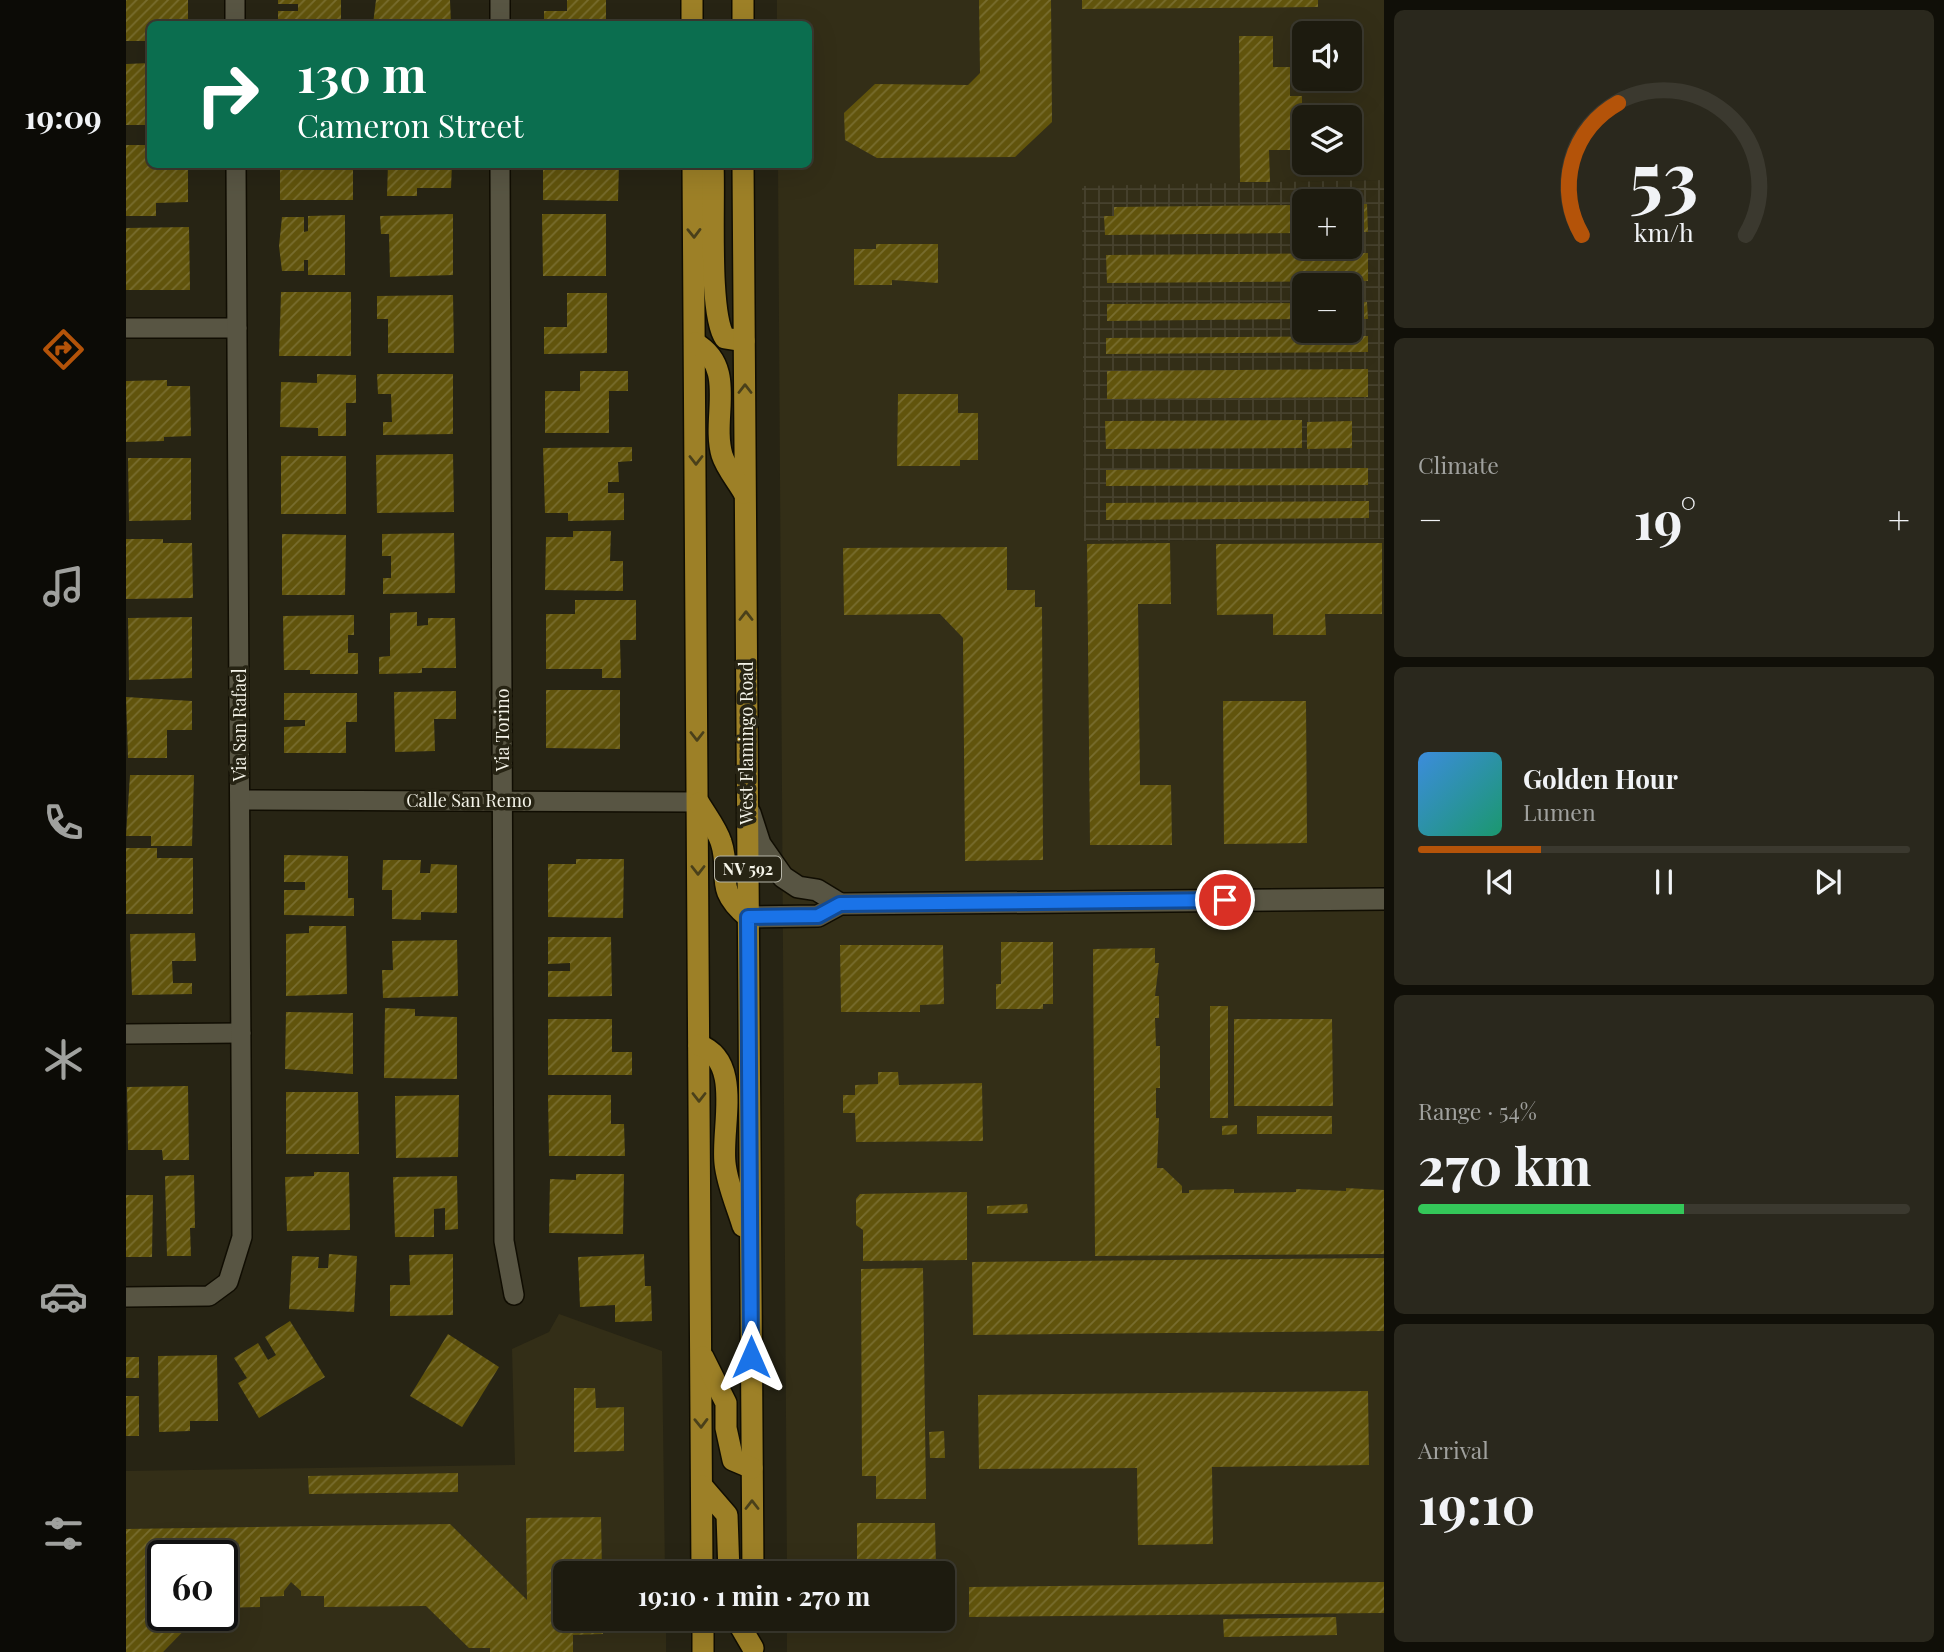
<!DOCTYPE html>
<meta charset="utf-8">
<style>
:root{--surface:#1d1b0f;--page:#2a281d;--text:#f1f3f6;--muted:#a0a19e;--line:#3b392f;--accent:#b45309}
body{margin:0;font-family:"Playfair Display",serif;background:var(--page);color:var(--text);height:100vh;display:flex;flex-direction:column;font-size:26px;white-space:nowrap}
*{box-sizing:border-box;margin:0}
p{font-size:23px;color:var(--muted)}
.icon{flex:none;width:38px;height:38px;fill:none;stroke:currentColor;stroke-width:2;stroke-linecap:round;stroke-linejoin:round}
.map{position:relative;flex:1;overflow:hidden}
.panel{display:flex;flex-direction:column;gap:10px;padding:10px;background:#100f08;width:560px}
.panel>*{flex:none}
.top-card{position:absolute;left:21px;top:21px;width:665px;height:147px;border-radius:10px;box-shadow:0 7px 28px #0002,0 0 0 2px var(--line);background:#0b6e4f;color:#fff;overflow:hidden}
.controls{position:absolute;left:1166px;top:21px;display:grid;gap:14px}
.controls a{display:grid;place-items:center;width:70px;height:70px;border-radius:10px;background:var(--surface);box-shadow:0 7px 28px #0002,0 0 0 2px var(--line);font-size:35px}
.speed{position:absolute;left:21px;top:1540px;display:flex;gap:14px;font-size:35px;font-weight:700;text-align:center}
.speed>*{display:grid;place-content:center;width:91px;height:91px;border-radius:50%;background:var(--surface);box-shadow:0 7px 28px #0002,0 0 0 2px var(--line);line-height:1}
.speed .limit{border:4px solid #111;border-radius:10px;background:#fff;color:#111}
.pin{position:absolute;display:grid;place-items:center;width:60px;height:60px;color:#fff;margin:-30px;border:4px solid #fff;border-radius:50%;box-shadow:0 2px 7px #0007}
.me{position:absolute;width:77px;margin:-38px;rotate:0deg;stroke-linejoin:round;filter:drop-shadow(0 0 5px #0008)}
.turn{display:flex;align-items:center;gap:24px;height:147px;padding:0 35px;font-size:32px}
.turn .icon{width:91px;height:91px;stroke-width:2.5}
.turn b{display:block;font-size:49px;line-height:60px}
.big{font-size:52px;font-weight:700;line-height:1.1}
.panel .widget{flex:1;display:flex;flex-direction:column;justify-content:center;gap:10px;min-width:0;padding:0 24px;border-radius:10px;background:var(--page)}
.panel .dial{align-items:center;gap:0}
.dial svg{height:182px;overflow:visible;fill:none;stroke:var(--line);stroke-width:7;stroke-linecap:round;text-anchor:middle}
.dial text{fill:var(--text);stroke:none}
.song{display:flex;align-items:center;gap:21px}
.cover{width:84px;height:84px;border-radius:10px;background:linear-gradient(135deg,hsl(210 70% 55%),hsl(160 70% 35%))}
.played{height:7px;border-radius:4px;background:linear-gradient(90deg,var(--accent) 25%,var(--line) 25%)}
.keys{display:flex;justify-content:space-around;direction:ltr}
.heat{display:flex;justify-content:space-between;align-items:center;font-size:38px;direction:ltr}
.charge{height:10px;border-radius:5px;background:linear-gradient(90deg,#34c759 54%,var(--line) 0)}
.trip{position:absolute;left:427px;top:1561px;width:402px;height:70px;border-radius:10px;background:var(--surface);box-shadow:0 7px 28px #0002,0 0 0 2px var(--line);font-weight:700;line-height:70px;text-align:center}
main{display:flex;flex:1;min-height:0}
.tab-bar{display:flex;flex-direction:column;width:126px;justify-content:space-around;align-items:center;background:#0c0b06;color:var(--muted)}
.tab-bar .icon{width:49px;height:49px}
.tab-bar .selected{color:var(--accent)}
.tab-bar b{font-size:32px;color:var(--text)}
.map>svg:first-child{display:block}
</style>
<main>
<nav class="tab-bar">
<b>19:09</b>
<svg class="icon selected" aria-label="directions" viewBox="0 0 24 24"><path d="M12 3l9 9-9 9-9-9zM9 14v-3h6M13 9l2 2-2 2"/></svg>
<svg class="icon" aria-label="music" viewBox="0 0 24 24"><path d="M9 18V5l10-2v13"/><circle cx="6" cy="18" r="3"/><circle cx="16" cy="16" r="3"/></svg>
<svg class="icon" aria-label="phone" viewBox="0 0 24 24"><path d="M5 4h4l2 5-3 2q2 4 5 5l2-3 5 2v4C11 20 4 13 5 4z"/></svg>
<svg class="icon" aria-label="climate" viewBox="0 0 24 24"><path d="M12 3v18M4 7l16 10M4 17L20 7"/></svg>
<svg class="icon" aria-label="car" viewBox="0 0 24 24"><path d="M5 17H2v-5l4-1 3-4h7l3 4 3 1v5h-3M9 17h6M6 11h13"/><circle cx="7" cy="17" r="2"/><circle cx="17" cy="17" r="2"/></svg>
<svg class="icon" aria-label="filters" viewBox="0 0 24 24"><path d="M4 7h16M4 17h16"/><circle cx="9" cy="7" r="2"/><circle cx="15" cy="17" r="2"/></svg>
</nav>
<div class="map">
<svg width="1258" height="1652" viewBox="0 0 1258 1652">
<defs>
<pattern id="industrial-grid" width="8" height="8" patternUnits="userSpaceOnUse" patternTransform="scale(1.75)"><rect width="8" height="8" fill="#332e17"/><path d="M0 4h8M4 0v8" fill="none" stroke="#47422e"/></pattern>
<pattern id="building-hatch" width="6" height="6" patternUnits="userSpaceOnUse" patternTransform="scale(1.75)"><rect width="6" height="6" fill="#61540c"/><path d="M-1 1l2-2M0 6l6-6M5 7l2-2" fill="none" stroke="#786d2f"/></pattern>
</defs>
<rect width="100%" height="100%" fill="#272414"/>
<g fill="#332e17" fill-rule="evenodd">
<path d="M651,0H1258V180L956,187L958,541L1258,539V1652H661V1619H817V1573H661L652,165L682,164V24H651ZM1178,33H1223V79H1178ZM1178,117H1223V163H1178Z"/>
<path d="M433,1314L536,1351L539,1573H439V1619H540V1652H0V1471L389,1465L386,1349L423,1332ZM37,1556H96V1615H37Z"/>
</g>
<path fill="url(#industrial-grid)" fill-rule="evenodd" d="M1258,180V539L958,541L956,186ZM1178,201H1223V247H1178ZM1178,285H1223V331H1178Z"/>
<g fill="url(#building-hatch)">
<polygon points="0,0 62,0 62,24 24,24 24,41 0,41"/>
<polygon points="152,0 215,0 215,19 227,19 227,24 152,24 152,11 172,11 172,4 152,4"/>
<polygon points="250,0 324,0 325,24 247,24"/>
<polygon points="441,0 480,0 480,24 418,24 418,11 441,11"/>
<polygon points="853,0 925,0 926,122 889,157 751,158 719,140 718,113 749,84 842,85 854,73"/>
<polygon points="956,0 1192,0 1192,7 956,9"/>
<polygon points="1113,36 1147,36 1147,67 1164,67 1164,96 1176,96 1176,120 1165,120 1165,150 1143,150 1144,182 1114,182"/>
<polygon points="24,63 24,125 0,125 0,64"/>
<polygon points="0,145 24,145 24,164 62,164 62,202 30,203 30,216 0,216"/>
<rect x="154" y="164" width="73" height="36"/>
<polygon points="262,164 326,164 325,188 291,188 291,196 261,196"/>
<polygon points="417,164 493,164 492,201 417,200"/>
<polygon points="1223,204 1241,204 1242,232 1223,232"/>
<polygon points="1178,205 1178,233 979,235 978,216 988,216 988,207"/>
<polygon points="327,214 327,275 264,277 263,234 255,234 254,216"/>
<polygon points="416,214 480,214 480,276 417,276"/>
<polygon points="219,215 219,275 182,275 182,260 178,260 178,271 156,271 153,246 156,217 178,217 178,232 182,231 182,216"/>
<polygon points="63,227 64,290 0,290 0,228"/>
<polygon points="750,244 812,244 812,283 766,280 766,285 728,285 728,249 750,249"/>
<polygon points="1242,253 1242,281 981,283 980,255"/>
<polygon points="155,292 225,292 225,356 153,356"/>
<polygon points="441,293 481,293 481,353 418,354 418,327 441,327"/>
<polygon points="327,295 328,353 262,353 262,319 251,319 251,296"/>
<polygon points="1223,302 1241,302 1242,319 1223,319"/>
<polygon points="1178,303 1178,319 981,321 981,304"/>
<polygon points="1242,336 1242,352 980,354 980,338"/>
<polygon points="1242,369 1242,397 981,399 981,371"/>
<polygon points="454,371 502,371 502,391 483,391 483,433 419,433 419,391 454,391"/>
<polygon points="191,374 230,375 230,403 220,403 220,436 192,436 192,428 154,427 155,382 191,383"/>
<polygon points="251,374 327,374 327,434 257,435 257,422 266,422 265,394 252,394"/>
<polygon points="41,380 41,386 64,386 65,436 38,437 38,441 0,442 0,381"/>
<polygon points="772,394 832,394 832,413 852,413 852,460 834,460 834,466 771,466"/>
<polygon points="1176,420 1176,448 980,449 979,421"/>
<polygon points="1226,421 1226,448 1181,449 1181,422"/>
<polygon points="506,447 506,461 492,462 493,482 482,482 482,493 498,493 498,520 442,521 442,513 419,513 417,448"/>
<polygon points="327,454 328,512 251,513 250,455"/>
<rect x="155" y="456" width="65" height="58"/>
<polygon points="2,458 65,458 65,520 3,521"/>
<polygon points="1242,468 1242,485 980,486 980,470"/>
<polygon points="1243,501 1243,518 980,520 980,503"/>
<polygon points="447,531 485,531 484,561 497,561 497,591 419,590 420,537 447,537"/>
<polygon points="328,533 329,593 257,594 257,578 265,578 265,556 256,556 256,534"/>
<polygon points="156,534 220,535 219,595 156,595"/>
<polygon points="0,539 37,539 37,543 66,543 67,598 0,599"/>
<polygon points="1044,543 1045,604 1012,604 1014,785 1045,785 1046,845 964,845 961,544"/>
<polygon points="1256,543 1256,614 1199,614 1200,635 1147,635 1147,614 1091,615 1090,544"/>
<polygon points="881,547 881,590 909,590 909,607 916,607 917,860 839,861 837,638 814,614 718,615 717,548"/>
<polygon points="449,600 510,600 510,640 494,640 495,678 476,678 476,669 420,669 420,614 449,614"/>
<polygon points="291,612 291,626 302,625 302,618 329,618 330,668 296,668 296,673 253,674 253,657 264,656 264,613"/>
<polygon points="228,615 228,635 222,635 222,653 232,653 232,674 184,674 184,670 158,670 157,616"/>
<polygon points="66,617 66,678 3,680 2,618"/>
<polygon points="420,690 494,690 494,749 420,748"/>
<polygon points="330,691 330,719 308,719 309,751 269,752 268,692"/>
<polygon points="158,693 231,693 231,722 220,722 220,753 158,753 158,727 179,726 179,720 158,720"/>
<polygon points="0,697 66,701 66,730 41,730 41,758 2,758"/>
<polygon points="1097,701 1180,701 1181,843 1098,844"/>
<polygon points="4,775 68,775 66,846 25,846 25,836 0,836"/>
<polygon points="0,848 31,848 31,858 67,858 67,914 0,914"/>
<polygon points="158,855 222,856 222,898 228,898 228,916 158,915 158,890 179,890 179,882 158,882"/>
<polygon points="450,859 498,859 497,918 422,917 422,864 450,864"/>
<polygon points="257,860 295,860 294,873 304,873 305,864 331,865 331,913 295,912 295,920 266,919 266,890 256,890"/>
<polygon points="183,926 220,926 221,994 160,996 160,934 183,933"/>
<polygon points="69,933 70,961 46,961 47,983 66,983 66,994 6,995 4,934"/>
<polygon points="422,937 485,937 486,996 422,997 422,971 444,971 444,963 422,964"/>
<polygon points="331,940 332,996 257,998 256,970 267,970 266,941"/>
<polygon points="875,942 927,942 927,1004 917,1004 917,1009 870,1009 870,984 875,984"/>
<polygon points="714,945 817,945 818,1004 794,1005 794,1012 715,1012"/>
<polygon points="1029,948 1029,963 1033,963 1029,996 1033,996 1033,1018 1029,1018 1030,1046 1034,1046 1034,1088 1030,1088 1030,1118 1033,1118 1031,1168 1037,1168 1056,1186 1056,1193 1063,1193 1063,1190 1108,1189 1108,1193 1170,1192 1170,1189 1220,1191 1220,1188 1258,1190 1258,1254 969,1256 967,949"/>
<rect x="1084" y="1006" width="18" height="112"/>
<polygon points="259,1008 289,1009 289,1016 331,1017 331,1079 258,1078"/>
<polygon points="160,1012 227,1013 227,1074 159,1069"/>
<polygon points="422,1019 486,1019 486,1052 506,1052 506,1075 422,1075"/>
<polygon points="1108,1019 1206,1019 1207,1106 1108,1106"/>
<polygon points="752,1072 772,1072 773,1085 856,1083 857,1141 730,1142 729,1113 717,1113 717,1095 729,1095 729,1085 752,1084"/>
<polygon points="62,1086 63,1160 37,1160 36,1150 2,1150 1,1087"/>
<polygon points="160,1092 232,1092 233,1154 160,1154"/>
<polygon points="333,1095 332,1157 270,1158 269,1096"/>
<polygon points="422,1095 485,1095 485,1124 498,1124 499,1156 423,1156"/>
<rect x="1131" y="1116" width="75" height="18"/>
<polygon points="1111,1125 1111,1134 1096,1135 1096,1126"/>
<polygon points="188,1172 223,1172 224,1230 161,1231 159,1177 188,1176"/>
<polygon points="450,1174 498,1174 497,1234 423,1233 424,1179 450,1180"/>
<polygon points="68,1175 69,1228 64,1228 65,1256 41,1256 39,1176"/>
<polygon points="331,1176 332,1229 319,1230 319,1208 308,1209 308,1237 269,1237 267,1177"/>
<polygon points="841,1192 841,1260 737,1261 737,1230 730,1225 730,1199 734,1194"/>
<polygon points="0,1195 27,1195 26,1257 0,1257"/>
<polygon points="901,1204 902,1213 861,1214 861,1206"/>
<polygon points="203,1254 231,1256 228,1312 163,1309 166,1256 193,1257 192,1268 202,1268"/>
<polygon points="327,1254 327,1315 264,1316 264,1285 284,1285 283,1255"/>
<polygon points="518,1254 519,1286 525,1286 526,1321 489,1322 489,1305 454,1307 452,1257"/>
<polygon points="1258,1258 1258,1331 847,1335 846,1262"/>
<polygon points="797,1268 800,1499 750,1499 750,1476 736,1476 735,1269"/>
<polygon points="164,1321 199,1377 133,1418 112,1383 121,1378 108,1358 132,1343 142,1360 150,1355 139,1337"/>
<polygon points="322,1334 373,1367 336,1427 284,1396"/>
<polygon points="91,1355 92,1421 64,1421 64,1431 33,1432 32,1356"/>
<rect x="0" y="1357" width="13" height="21"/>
<polygon points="448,1388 469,1388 470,1408 498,1407 498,1451 448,1452"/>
<polygon points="1242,1391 1243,1465 1086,1467 1087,1544 1012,1545 1011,1468 853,1469 852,1395"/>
<rect x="0" y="1396" width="13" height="40"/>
<polygon points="818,1431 819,1458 804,1458 803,1432"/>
<polygon points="332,1473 332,1492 183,1494 182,1476"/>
<polygon points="475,1517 476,1573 439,1573 439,1619 477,1619 477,1634 447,1635 447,1652 364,1652 364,1648 343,1648 300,1606 198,1607 198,1596 175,1596 175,1591 165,1582 158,1591 158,1596 134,1597 134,1607 96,1608 96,1556 37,1556 37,1615 73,1615 37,1652 0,1652 0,1529 324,1524 401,1600 400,1518"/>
<polygon points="731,1523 809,1523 810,1565 731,1566"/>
<polygon points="1258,1582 1258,1613 843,1617 843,1587"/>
<polygon points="1210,1617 1211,1635 1098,1637 1097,1619"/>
</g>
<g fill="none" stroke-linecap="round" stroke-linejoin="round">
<defs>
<g id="street">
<polyline points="109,0 109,24"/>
<polyline points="374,0 374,24"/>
<polyline points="374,164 378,1241 388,1295"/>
<polyline points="0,328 111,328"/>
<polyline points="114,800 572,802"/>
<polyline points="0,1034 115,1033"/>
<polyline points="0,1297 83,1296 102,1282 116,1237 110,164"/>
</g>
<g id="secondary">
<polyline points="624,813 634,844 657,877 672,887 691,890 714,904"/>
<polyline points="622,917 692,916 714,904 1258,899"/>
</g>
<g id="primary">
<polyline points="566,0 566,24"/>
<polyline points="617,24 617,0"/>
<polyline points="567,164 576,1573"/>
<path d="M587,164C589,200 582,314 599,338L618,341"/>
<polyline points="617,164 627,1573"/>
<path d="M569,343C612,368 585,416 596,455C600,468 612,482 618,493"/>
<path d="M573,803C580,815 591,829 595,842C606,875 586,887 622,917"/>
<path d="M573,1045C617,1061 595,1127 599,1163C601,1184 611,1206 617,1226"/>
<polyline points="577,1357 600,1403 600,1428 607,1460 626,1468"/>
<polyline points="576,1486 601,1515 603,1573"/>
<polyline points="577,1619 577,1652"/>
<polyline points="610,1619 627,1648"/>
</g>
</defs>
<use href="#street" stroke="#100d02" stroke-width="22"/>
<use href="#secondary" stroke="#100d02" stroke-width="24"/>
<use href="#primary" stroke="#100d02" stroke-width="24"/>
<use href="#street" stroke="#585543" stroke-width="19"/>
<use href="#secondary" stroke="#585543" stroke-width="21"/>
<use href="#primary" stroke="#9d8027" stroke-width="21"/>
</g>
<defs><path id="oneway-chevron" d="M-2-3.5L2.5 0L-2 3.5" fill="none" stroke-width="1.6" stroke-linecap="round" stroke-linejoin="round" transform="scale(1.75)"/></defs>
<g stroke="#4a401a">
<use href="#oneway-chevron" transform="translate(568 233) rotate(89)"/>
<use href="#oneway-chevron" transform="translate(619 389) rotate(-90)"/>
<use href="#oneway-chevron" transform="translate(570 460) rotate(90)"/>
<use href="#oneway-chevron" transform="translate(620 616) rotate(-90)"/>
<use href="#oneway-chevron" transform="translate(571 736) rotate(90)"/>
<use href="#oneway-chevron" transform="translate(572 870) rotate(90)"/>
<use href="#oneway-chevron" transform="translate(573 1097) rotate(90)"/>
<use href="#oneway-chevron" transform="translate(575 1423) rotate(89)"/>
<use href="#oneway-chevron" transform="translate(626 1505) rotate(-90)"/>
</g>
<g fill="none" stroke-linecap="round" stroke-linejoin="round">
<defs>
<polyline id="route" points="625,1357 622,917 692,916 714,904 1099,900"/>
</defs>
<use href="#route" stroke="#114b97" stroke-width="18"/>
<use href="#route" stroke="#1a73e8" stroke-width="12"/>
</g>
<g text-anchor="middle" stroke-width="7" stroke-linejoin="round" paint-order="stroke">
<rect fill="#272414" stroke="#b6b5a8" stroke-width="2" x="589" y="856.5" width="66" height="25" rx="5"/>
<g font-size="16" font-weight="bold" fill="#f4f3e8">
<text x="622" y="875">NV 592</text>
</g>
<g font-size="18" fill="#f4f3e8" stroke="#272414">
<text transform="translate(114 725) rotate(-90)" y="6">Via San Rafael</text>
<text transform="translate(377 730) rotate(-90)" y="6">Via Torino</text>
<text transform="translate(621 743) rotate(-90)" y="6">West Flamingo Road</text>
<text x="343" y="807">Calle San Remo</text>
</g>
</g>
</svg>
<div class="controls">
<a><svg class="icon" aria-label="sound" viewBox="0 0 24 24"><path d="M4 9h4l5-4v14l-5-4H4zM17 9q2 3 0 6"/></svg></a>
<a><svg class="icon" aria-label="layers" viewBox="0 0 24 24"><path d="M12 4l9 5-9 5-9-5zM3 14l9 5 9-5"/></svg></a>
<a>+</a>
<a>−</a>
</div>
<div class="speed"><div class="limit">60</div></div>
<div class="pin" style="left:1099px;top:900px;background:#d93025"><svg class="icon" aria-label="arrive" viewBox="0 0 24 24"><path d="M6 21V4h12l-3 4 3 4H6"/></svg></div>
<svg class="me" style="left:625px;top:1357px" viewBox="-20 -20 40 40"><path d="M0-17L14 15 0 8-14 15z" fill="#1a73e8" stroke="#fff" stroke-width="4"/></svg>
<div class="trip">19:10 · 1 min · 270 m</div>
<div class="top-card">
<div class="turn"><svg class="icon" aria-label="right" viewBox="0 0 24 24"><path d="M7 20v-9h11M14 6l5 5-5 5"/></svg><div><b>130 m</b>Cameron Street</div></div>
</div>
</div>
<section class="panel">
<div class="widget dial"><svg viewBox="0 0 100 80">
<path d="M14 69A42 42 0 1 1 86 69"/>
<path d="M14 69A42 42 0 0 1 30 11" stroke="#b45309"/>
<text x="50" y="56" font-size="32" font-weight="700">53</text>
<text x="50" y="72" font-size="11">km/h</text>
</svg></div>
<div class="widget"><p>Climate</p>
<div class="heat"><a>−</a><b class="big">19°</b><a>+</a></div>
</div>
<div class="widget">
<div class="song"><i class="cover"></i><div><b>Golden Hour</b><p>Lumen</p></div></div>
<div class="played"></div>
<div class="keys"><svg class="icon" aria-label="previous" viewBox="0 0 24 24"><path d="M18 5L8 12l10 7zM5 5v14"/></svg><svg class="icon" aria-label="pause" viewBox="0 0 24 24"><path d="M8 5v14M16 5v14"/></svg><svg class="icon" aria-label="next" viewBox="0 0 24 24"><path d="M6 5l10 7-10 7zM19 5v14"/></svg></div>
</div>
<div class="widget"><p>Range · 54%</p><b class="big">270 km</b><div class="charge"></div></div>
<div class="widget"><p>Arrival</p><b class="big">19:10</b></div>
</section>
</main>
